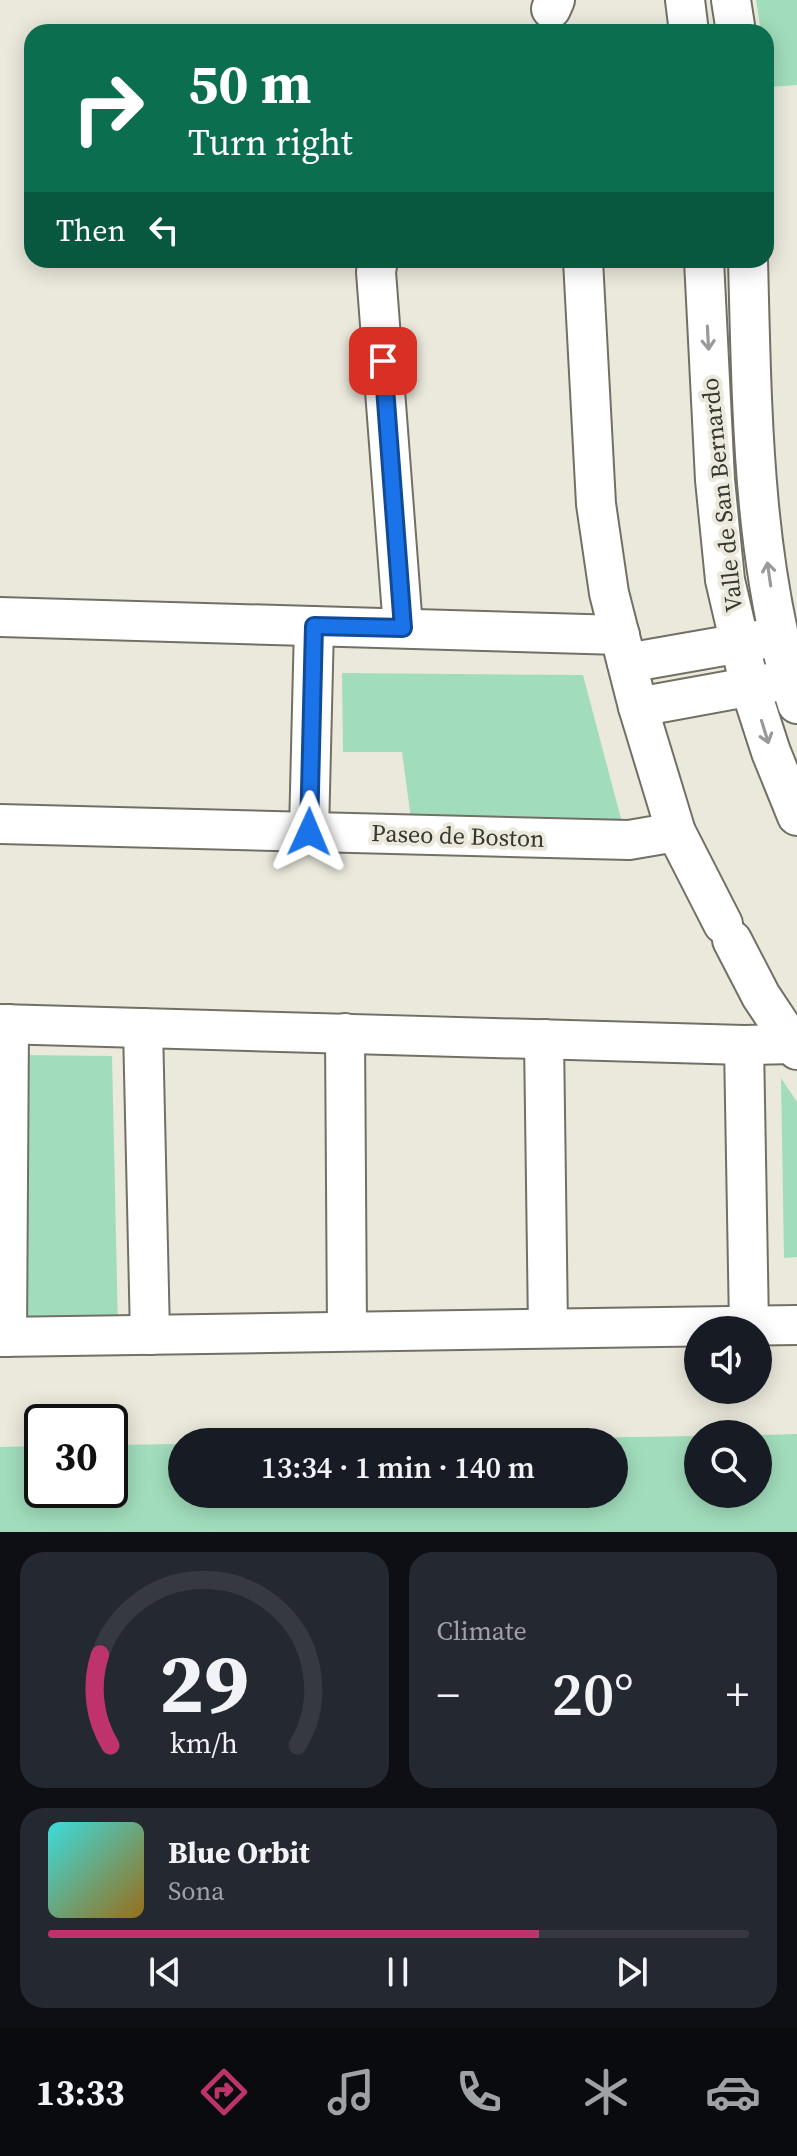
<!DOCTYPE html>
<meta charset="utf-8">
<style>
:root{--surface:#171b24;--page:#242831;--text:#f1f3f6;--muted:#9ea1a6;--line:#363941;--accent:#be336a}
body{margin:0;font-family:"Source Serif 4",serif;background:var(--page);color:var(--text);height:100vh;display:flex;flex-direction:column;font-size:30px;white-space:nowrap}
*{box-sizing:border-box;margin:0}
p{font-size:26px;color:var(--muted)}
.icon{flex:none;width:44px;height:44px;fill:none;stroke:currentColor;stroke-width:2;stroke-linecap:round;stroke-linejoin:round}
.map{position:relative;height:1532px;overflow:hidden}
.sheet{display:flex;flex-direction:column;gap:20px;padding:20px;background:#0d0f14;flex:1}
.sheet>*{flex:none}
.guide{position:absolute;left:24px;top:24px;width:750px;height:244px;border-radius:24px;box-shadow:0 4px 20px #0003;background:#0b6e4f;color:#fff;overflow:hidden}
.controls{position:absolute;left:684px;top:1316px;display:grid;gap:16px}
.controls a{display:grid;place-items:center;width:88px;height:88px;border-radius:50%;background:var(--surface);box-shadow:0 4px 20px #0003;font-size:40px}
.speed{position:absolute;left:24px;top:1404px;display:flex;gap:16px;font-size:40px;font-weight:700;text-align:center}
.speed>*{display:grid;place-content:center;width:104px;height:104px;border-radius:50%;background:var(--surface);box-shadow:0 4px 20px #0003;line-height:1}
.speed .limit{border:4px solid #111;border-radius:12px;background:#fff;color:#111}
.pin{position:absolute;display:grid;place-items:center;width:68px;height:68px;color:#fff;margin:-34px;border-radius:16px;box-shadow:0 4px 12px #0006}
.me{position:absolute;width:88px;margin:-44px;rotate:1deg;stroke-linejoin:round;filter:drop-shadow(0 0 6px #0008)}
.turn{display:flex;align-items:center;gap:28px;height:168px;padding:0 32px;font-size:36px}
.turn .icon{width:104px;height:104px;stroke-width:2.5}
.turn b{display:block;font-size:56px;line-height:68px}
.then{display:flex;align-items:center;height:76px;padding:0 32px;background:#0003;gap:16px;font-size:30px}
.big{font-size:60px;font-weight:600;line-height:1.1}
.sheet .tile{flex:1;display:flex;flex-direction:column;justify-content:center;gap:12px;min-width:0;padding:0 28px;border-radius:24px;background:var(--page)}
.sheet .dial{align-items:center;gap:0}
.dial svg{height:208px;overflow:visible;fill:none;stroke:var(--line);stroke-width:7;stroke-linecap:round;text-anchor:middle}
.dial text{fill:var(--text);stroke:none}
.song{display:flex;align-items:center;gap:24px}
.cover{width:96px;height:96px;border-radius:12px;background:linear-gradient(135deg,hsl(180 70% 55%),hsl(40 70% 35%))}
.played{height:8px;border-radius:4px;background:linear-gradient(90deg,var(--accent) 70%,var(--line) 70%)}
.keys{display:flex;justify-content:space-around;direction:ltr}
.heat{display:flex;justify-content:space-between;align-items:center;font-size:44px;direction:ltr}
.sheet .tiles{flex:1;display:grid;gap:20px;grid-template-columns:1fr 1fr}
.tile:last-child{grid-column:span 2}
.trip{position:absolute;left:168px;top:1428px;width:460px;height:80px;border-radius:40px;background:var(--surface);box-shadow:0 4px 20px #0003;font-weight:600;line-height:80px;text-align:center}
.tabs{display:flex;height:128px;justify-content:space-around;align-items:center;background:#090b0e;color:var(--muted)}
.tabs .icon{width:56px;height:56px}
.tabs .on{color:var(--accent)}
.tabs b{font-size:36px;color:var(--text)}
.map>svg:first-child{display:block}
</style>
<div class="map">
<svg width="797" height="1532" viewBox="0 0 797 1532">
<rect width="100%" height="100%" fill="#ebe9dc"/>
<g fill="#a1ddbc">
<polygon points="756,0 797,0 797,85 770,87 766,61 766,32 761,32"/>
<polygon points="342,673 583,675 624,830 411,819 402,752 343,752"/>
<polygon points="23,1055 112,1056 118,1326 24,1330"/>
<polygon points="781,1078 797,1102 797,1257 784,1258"/>
<polygon points="797,1434 797,1532 0,1532 0,1447 42,1446 42,1490 110,1490 110,1445 182,1444 182,1494 614,1494 614,1442 314,1442 698,1436 698,1494 758,1494 758,1435"/>
</g>
<g fill="none" stroke-linecap="round" stroke-linejoin="round">
<defs>
<g id="minor">
<polyline points="685,0 689,32"/>
<polyline points="731,0 736,32"/>
<polyline points="551,9 555,0"/>
<polyline points="378,260 376,272 403,628"/>
<polyline points="583,260 596,504 609,593 638,707 676,832 723,924"/>
<polyline points="704,260 715,480 725,580 750,687 771,752 797,816"/>
<path d="M748,260C752,408 752,562 797,704"/>
<polyline points="0,617 620,635"/>
<polyline points="627,663 764,639"/>
<polyline points="638,707 775,682"/>
<polyline points="0,824 629,840 676,832"/>
<polyline points="309,832 314,626"/>
<polyline points="732,940 761,996 797,1050"/>
<polyline points="0,1024 744,1045 793,1044"/>
<polyline points="143,1028 150,1335"/>
<polyline points="345,1033 347,1331"/>
<polyline points="544,1039 548,1328"/>
<polyline points="744,1045 749,1326"/>
<polyline points="0,1337 797,1325"/>
<polyline points="7,1337 9,1024"/>
</g>
</defs>
<use href="#minor" stroke="#727065" stroke-width="42"/>
<use href="#minor" stroke="#fff" stroke-width="38"/>
</g>
<defs><path id="oneway-shaft" d="M-6 0H5M1.5-3L5.5 0L1.5 3" fill="none" stroke-width="1.6" stroke-linecap="round" stroke-linejoin="round" transform="scale(2)"/></defs>
<g stroke="#9b9a98">
<use href="#oneway-shaft" transform="translate(708 338) rotate(87)"/>
<use href="#oneway-shaft" transform="translate(769 574) rotate(-98)"/>
<use href="#oneway-shaft" transform="translate(765 732) rotate(73)"/>
</g>
<g fill="none" stroke-linecap="round" stroke-linejoin="round">
<defs>
<polyline id="route" points="309,832 314,626 403,628 383,361"/>
</defs>
<use href="#route" stroke="#114b97" stroke-width="20"/>
<use href="#route" stroke="#1a73e8" stroke-width="14"/>
</g>
<g text-anchor="middle" stroke-width="8" stroke-linejoin="round" paint-order="stroke">
<g font-size="24" fill="#373631" stroke="#ebe9dc">
<text transform="translate(722 495) rotate(-96)" y="8">Valle de San Bernardo</text>
<text transform="translate(458 836) rotate(2)" y="8">Paseo de Boston</text>
</g>
</g>
</svg>
<div class="controls">
<a><svg class="icon" aria-label="sound" viewBox="0 0 24 24"><path d="M4 9h4l5-4v14l-5-4H4zM17 9q2 3 0 6"/></svg></a>
<a><svg class="icon" aria-label="search" viewBox="0 0 24 24"><circle cx="10" cy="10" r="6"/><path d="M15 15l6 6"/></svg></a>
</div>
<div class="speed"><div class="limit">30</div></div>
<div class="pin" style="left:383px;top:361px;background:#d93025"><svg class="icon" aria-label="arrive" viewBox="0 0 24 24"><path d="M6 21V4h12l-3 4 3 4H6"/></svg></div>
<svg class="me" style="left:309px;top:832px" viewBox="-20 -20 40 40"><path d="M0-17L14 15 0 8-14 15z" fill="#1a73e8" stroke="#fff" stroke-width="4"/></svg>
<div class="trip">13:34 · 1 min · 140 m</div>
<div class="guide">
<div class="turn"><svg class="icon" aria-label="right" viewBox="0 0 24 24"><path d="M7 20v-9h11M14 6l5 5-5 5"/></svg><div><b>50 m</b>Turn right</div></div>
<div class="then">Then<svg class="icon" aria-label="left" viewBox="0 0 24 24"><path d="M17 20v-9H6M10 6l-5 5 5 5"/></svg></div>
</div>
</div>
<section class="sheet">
<div class="tiles">
<div class="tile dial"><svg viewBox="0 0 100 80">
<path d="M14 69A42 42 0 1 1 86 69"/>
<path d="M14 69A42 42 0 0 1 10 34" stroke="#be336a"/>
<text x="50" y="56" font-size="32" font-weight="700">29</text>
<text x="50" y="72" font-size="11">km/h</text>
</svg></div>
<div class="tile"><p>Climate</p>
<div class="heat"><a>−</a><b class="big">20°</b><a>+</a></div>
</div>
<div class="tile">
<div class="song"><i class="cover"></i><div><b>Blue Orbit</b><p>Sona</p></div></div>
<div class="played"></div>
<div class="keys"><svg class="icon" aria-label="previous" viewBox="0 0 24 24"><path d="M18 5L8 12l10 7zM5 5v14"/></svg><svg class="icon" aria-label="pause" viewBox="0 0 24 24"><path d="M8 5v14M16 5v14"/></svg><svg class="icon" aria-label="next" viewBox="0 0 24 24"><path d="M6 5l10 7-10 7zM19 5v14"/></svg></div>
</div>
</div>
</section>
<nav class="tabs">
<b>13:33</b>
<svg class="icon on" aria-label="directions" viewBox="0 0 24 24"><path d="M12 3l9 9-9 9-9-9zM9 14v-3h6M13 9l2 2-2 2"/></svg>
<svg class="icon" aria-label="music" viewBox="0 0 24 24"><path d="M9 18V5l10-2v13"/><circle cx="6" cy="18" r="3"/><circle cx="16" cy="16" r="3"/></svg>
<svg class="icon" aria-label="phone" viewBox="0 0 24 24"><path d="M5 4h4l2 5-3 2q2 4 5 5l2-3 5 2v4C11 20 4 13 5 4z"/></svg>
<svg class="icon" aria-label="climate" viewBox="0 0 24 24"><path d="M12 3v18M4 7l16 10M4 17L20 7"/></svg>
<svg class="icon" aria-label="car" viewBox="0 0 24 24"><path d="M5 17H2v-5l4-1 3-4h7l3 4 3 1v5h-3M9 17h6M6 11h13"/><circle cx="7" cy="17" r="2"/><circle cx="17" cy="17" r="2"/></svg>
</nav>
